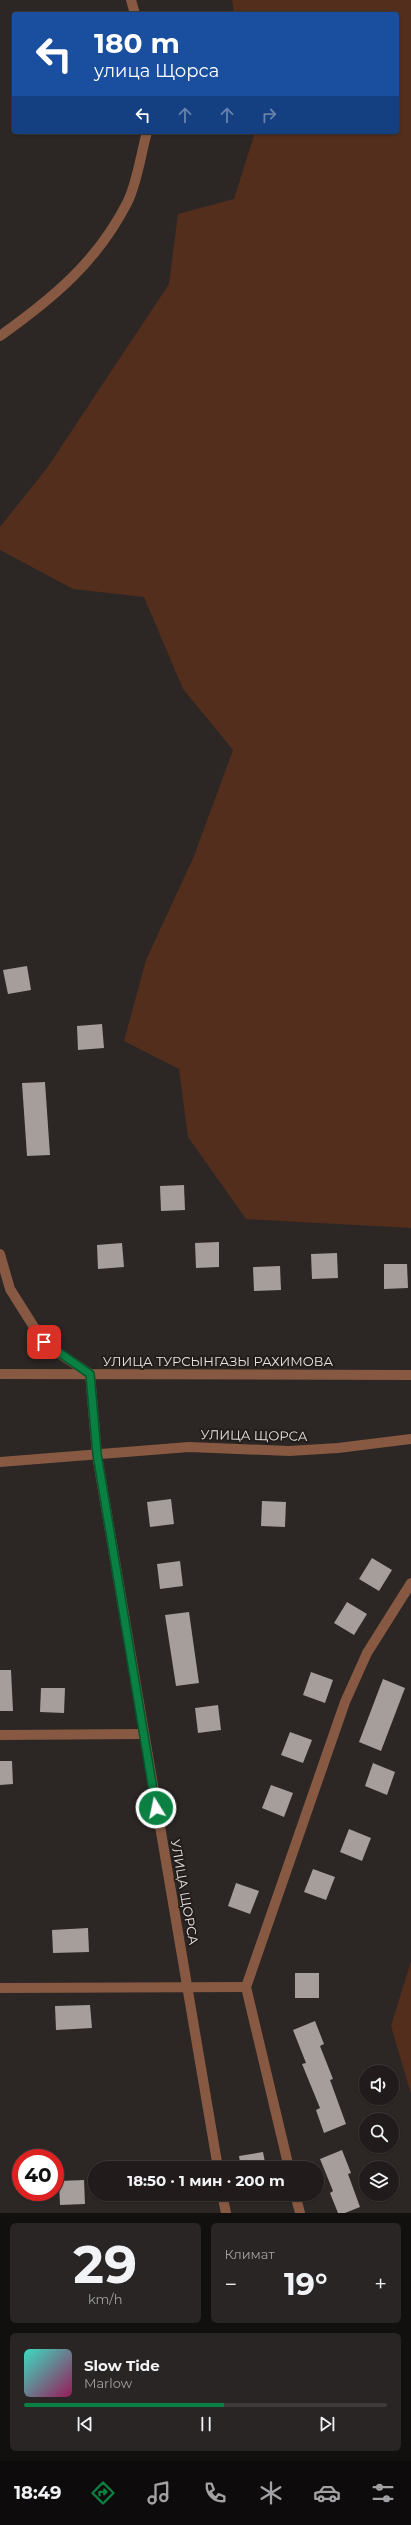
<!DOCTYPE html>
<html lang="ru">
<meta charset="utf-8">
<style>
:root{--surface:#211c1b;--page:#292524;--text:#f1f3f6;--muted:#a2a1a3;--line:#3e3a3a;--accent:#0b8043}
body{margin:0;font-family:Montserrat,sans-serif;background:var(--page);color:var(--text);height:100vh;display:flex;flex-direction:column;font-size:15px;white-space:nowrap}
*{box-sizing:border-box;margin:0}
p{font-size:13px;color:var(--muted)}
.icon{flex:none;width:22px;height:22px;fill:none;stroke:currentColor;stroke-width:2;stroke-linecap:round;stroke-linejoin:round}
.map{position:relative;height:2213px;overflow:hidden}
.details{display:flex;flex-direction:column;gap:10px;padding:10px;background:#120f0f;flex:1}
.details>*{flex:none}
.top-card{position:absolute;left:12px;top:12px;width:387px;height:122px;border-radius:4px;box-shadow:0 1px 3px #0004,0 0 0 1px var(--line);background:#1a4fa0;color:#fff;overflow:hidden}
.fabs{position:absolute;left:359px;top:2065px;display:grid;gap:8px}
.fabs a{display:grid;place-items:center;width:40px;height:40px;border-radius:50%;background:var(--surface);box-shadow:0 1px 3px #0004,0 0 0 1px var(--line);font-size:20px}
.speed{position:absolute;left:12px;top:2149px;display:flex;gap:8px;font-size:20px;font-weight:700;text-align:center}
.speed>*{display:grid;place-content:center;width:52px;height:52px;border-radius:50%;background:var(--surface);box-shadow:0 1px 3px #0004,0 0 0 1px var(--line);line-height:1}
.speed .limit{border:6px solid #d22;background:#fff;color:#111}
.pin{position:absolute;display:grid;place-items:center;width:34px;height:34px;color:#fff;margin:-17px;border-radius:8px;box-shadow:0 2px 6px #0006}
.me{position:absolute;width:44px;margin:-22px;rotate:350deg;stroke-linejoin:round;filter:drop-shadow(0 0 3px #0008)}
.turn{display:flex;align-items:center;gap:14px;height:84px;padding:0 16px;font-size:18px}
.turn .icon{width:52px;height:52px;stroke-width:2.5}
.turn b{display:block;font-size:28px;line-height:34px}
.lanes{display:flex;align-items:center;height:38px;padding:0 16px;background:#0003;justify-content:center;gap:20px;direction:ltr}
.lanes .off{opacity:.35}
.big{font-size:30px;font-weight:700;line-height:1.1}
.details .widget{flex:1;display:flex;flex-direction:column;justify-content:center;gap:6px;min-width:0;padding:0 14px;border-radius:6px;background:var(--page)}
.details .dial{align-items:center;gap:0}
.dial b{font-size:52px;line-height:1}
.song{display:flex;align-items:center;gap:12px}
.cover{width:48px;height:48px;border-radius:6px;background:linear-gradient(135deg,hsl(170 70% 55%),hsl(330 70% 35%))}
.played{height:4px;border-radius:2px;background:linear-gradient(90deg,var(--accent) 55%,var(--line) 55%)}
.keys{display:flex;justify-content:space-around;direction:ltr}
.heat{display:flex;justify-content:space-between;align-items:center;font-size:22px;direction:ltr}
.details .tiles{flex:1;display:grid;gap:10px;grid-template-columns:1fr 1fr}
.widget:last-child{grid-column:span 2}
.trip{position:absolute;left:88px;top:2161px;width:236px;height:40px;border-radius:20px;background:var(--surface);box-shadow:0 1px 3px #0004,0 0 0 1px var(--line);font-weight:700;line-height:40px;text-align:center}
.menu{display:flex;height:64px;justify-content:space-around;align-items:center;background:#0d0b0b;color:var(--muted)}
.menu .icon{width:28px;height:28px}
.menu .on{color:var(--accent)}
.menu b{font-size:18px;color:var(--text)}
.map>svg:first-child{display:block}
</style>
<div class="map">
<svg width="411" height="2213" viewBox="0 0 411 2213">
<rect width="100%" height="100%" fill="#2c2624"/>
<g fill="#532e1c">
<polygon points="232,0 411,0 411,1228 246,1219 188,1137 179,1069 124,1041 146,960 194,856 233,750 183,689 144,597 73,589 0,550 0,527 47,468 169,284 178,214 234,199 255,132 397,132 397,14 234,14"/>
<polygon points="411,1961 411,2094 391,2026"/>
</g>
<g fill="#a59e9b">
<polygon points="27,966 31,990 8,994 3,970"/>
<polygon points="102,1024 104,1048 78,1050 77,1026"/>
<polygon points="45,1082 50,1155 27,1156 22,1083"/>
<polygon points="184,1185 185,1210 161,1211 160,1186"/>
<polygon points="219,1242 219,1267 196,1268 195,1243"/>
<polygon points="122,1243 124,1267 98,1269 97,1245"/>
<polygon points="337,1253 338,1278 312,1279 311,1254"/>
<polygon points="384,1264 407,1264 408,1288 384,1289"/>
<polygon points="280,1266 281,1290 254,1291 253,1267"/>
<polygon points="171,1499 174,1524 150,1527 147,1502"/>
<polygon points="262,1501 286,1502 285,1527 261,1526"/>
<polygon points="372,1558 392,1570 379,1591 359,1579"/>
<polygon points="180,1561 183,1586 160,1589 157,1564"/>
<polygon points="347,1602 367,1614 354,1635 334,1623"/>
<polygon points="189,1612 199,1683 176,1686 165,1615"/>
<polygon points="0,1670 11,1670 13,1711 0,1711"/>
<polygon points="311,1672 333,1680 325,1703 303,1695"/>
<polygon points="383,1679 405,1688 381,1751 359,1742"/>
<polygon points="41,1688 65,1688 64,1713 40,1712"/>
<polygon points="218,1705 221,1730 198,1733 195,1708"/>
<polygon points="290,1732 312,1740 303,1763 281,1755"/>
<polygon points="0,1761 12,1761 13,1784 0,1785"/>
<polygon points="373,1763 395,1772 387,1795 365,1786"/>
<polygon points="271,1785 293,1793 284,1817 262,1808"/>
<polygon points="349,1829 371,1838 362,1861 340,1852"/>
<polygon points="313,1869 335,1877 326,1900 304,1892"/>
<polygon points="236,1883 259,1891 250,1914 228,1906"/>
<polygon points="88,1928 89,1952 53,1953 52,1930"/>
<rect x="295" y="1973" width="24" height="25"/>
<polygon points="90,2005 92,2028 56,2030 55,2006"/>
<polygon points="315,2021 324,2044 320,2046 333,2079 330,2080 346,2124 324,2133 316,2110 320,2108 302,2064 306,2063 293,2030"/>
<polygon points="342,2150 351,2173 348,2174 360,2207 345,2213 338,2213 330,2193 333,2191 320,2159"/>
<polygon points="263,2152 266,2168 241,2168 239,2156"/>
<polygon points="84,2180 85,2204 60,2205 59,2181"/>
</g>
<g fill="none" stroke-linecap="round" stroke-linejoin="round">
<g stroke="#875942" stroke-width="10">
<polyline points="131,0 135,14"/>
<path d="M0,336C53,298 97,262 127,203C137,184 141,153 147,132"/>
<polyline points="0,1254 10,1289 44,1343 90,1374"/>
<polyline points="0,1462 189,1447 289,1451 338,1448 411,1439"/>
<polyline points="0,1735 143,1734"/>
<polyline points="0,1988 246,1987"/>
<polyline points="289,2168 246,1987 345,1702 367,1653 411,1583"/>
<polyline points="295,2194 300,2213"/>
</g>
<g stroke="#875942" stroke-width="10">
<polyline points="0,1374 411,1375"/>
<polyline points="90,1374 97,1455 218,2168"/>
<polyline points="222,2194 226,2213"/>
</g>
</g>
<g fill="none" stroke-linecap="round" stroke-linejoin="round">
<defs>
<polyline id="route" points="44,1342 90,1374 97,1454 156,1808"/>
</defs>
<use href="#route" stroke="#07532c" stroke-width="10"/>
<use href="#route" stroke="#0b8043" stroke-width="7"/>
</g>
<g text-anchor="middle" stroke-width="4" stroke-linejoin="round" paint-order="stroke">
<g font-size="13" fill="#e8e4e3" stroke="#221d1a">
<text x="218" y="1366">УЛИЦА ТУРСЫНГАЗЫ РАХИМОВА</text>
<text transform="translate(254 1435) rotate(1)" y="5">УЛИЦА ЩОРСА</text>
<text transform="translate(185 1892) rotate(80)" y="5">УЛИЦА ЩОРСА</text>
</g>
</g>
</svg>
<div class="fabs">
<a><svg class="icon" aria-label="sound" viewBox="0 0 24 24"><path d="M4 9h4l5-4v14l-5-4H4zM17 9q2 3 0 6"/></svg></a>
<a><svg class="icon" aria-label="search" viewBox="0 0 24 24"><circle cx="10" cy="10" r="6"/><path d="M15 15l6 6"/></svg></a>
<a><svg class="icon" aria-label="layers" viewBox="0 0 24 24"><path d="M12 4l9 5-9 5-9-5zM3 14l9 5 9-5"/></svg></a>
</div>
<div class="speed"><div class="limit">40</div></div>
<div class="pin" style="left:44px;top:1342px;background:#d93025"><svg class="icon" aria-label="arrive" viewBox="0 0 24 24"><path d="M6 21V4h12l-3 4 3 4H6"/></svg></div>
<svg class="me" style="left:156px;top:1808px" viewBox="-20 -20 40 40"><circle r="17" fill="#0b8043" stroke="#fff" stroke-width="3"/><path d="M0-11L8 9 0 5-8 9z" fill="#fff"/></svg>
<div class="trip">18:50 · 1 мин · 200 m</div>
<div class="top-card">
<div class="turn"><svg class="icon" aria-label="left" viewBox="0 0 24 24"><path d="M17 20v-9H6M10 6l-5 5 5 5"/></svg><div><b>180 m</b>улица Щорса</div></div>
<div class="lanes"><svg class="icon" aria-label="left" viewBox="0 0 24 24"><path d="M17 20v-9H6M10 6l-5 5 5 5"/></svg><svg class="icon off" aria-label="ahead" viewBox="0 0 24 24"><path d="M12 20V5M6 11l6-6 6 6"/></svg><svg class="icon off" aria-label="ahead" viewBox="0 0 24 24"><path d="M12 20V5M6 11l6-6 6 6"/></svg><svg class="icon off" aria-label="right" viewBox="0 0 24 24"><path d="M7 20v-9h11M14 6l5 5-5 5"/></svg></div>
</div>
</div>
<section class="details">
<div class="tiles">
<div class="widget dial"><b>29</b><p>km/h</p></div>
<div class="widget"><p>Климат</p>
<div class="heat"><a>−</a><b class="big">19°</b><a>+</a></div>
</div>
<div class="widget">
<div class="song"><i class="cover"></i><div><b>Slow Tide</b><p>Marlow</p></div></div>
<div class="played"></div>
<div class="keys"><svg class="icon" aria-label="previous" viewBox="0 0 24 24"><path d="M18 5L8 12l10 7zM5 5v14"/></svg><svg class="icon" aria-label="pause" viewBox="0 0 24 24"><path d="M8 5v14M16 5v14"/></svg><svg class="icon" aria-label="next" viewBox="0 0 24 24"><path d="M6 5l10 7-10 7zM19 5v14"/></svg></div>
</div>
</div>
</section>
<nav class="menu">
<b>18:49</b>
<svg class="icon on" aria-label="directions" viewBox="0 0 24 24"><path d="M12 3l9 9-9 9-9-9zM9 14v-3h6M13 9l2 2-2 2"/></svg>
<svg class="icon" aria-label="music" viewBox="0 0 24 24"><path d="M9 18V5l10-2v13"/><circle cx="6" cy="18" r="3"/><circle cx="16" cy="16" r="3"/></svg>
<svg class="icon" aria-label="phone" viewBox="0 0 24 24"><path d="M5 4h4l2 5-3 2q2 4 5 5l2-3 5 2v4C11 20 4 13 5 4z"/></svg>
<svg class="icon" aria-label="climate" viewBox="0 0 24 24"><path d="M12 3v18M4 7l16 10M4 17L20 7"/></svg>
<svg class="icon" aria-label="car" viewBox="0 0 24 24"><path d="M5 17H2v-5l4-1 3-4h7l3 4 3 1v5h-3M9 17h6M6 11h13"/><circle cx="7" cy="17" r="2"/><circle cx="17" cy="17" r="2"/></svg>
<svg class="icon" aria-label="filters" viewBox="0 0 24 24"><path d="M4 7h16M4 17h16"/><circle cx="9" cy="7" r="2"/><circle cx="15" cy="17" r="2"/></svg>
</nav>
